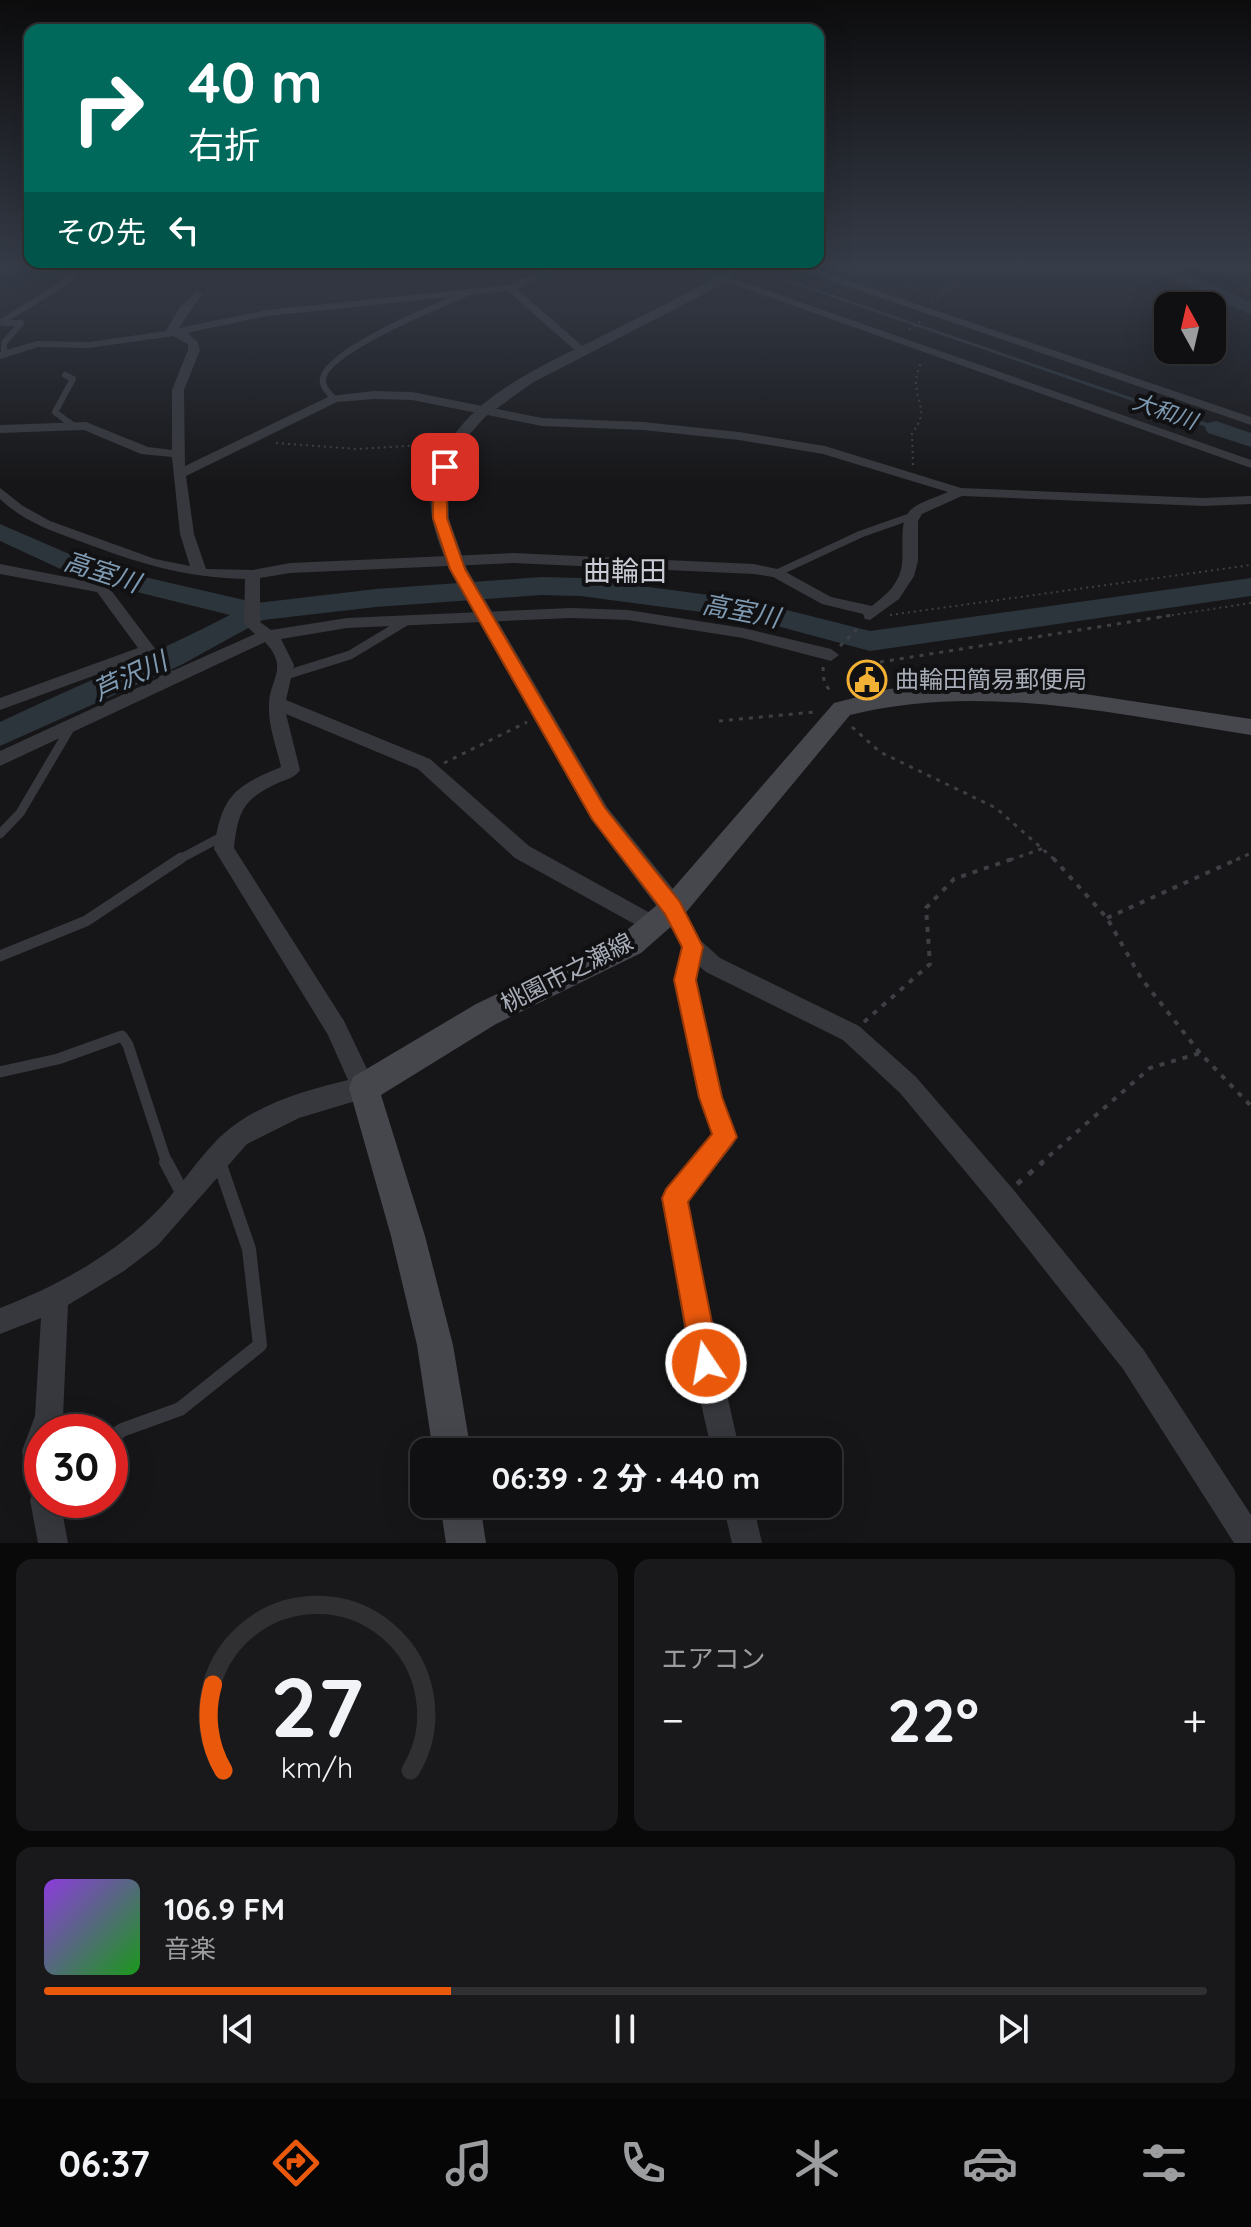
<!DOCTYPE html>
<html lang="ja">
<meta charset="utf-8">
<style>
:root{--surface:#101012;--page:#19191b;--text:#f1f3f6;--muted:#9c9d9f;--line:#303032;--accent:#ea580c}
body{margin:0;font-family:Quicksand,"Noto Sans JP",sans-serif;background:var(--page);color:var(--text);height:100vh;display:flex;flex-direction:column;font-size:30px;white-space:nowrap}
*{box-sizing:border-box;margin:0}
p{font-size:26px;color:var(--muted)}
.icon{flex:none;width:44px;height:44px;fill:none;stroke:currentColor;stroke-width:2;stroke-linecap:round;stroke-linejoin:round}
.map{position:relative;height:1543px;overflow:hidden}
.drawer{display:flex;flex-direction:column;gap:16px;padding:16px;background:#09090a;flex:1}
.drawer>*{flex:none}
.banner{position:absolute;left:24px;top:24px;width:800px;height:244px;border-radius:16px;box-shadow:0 8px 32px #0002,0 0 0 2px var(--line);background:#00695c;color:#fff;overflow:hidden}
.needle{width:52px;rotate:352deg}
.tools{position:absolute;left:1154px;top:292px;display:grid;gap:16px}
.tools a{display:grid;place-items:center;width:72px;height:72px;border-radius:16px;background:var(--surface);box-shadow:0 8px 32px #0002,0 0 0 2px var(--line);font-size:40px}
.speed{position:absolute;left:24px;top:1414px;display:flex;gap:16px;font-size:40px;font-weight:700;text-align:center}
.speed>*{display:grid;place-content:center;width:104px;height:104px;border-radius:50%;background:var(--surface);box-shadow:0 8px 32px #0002,0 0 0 2px var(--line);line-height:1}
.speed .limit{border:12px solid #d22;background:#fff;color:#111}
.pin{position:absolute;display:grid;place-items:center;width:68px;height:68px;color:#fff;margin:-34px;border-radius:16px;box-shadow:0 4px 12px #0006}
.me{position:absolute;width:88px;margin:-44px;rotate:348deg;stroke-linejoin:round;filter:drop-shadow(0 0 6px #0008)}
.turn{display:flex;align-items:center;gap:28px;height:168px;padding:0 32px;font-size:36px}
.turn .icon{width:104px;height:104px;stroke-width:2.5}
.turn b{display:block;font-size:56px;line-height:68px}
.then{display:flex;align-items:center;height:76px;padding:0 32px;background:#0003;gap:16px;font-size:30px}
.big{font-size:60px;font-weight:800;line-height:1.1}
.drawer .widget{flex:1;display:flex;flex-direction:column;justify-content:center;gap:12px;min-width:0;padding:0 28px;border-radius:16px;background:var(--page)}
.drawer .dial{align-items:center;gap:0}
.dial svg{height:208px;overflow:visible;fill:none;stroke:var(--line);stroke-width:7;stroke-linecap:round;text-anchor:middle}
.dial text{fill:var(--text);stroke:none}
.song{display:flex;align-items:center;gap:24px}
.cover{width:96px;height:96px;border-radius:12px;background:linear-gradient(135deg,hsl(270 70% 55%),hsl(120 70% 35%))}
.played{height:8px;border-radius:4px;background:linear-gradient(90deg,var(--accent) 35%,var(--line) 35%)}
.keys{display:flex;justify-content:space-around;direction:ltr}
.heat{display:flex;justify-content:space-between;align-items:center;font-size:44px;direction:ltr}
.drawer .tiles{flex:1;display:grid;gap:16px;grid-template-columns:1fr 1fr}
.widget:last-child{grid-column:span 2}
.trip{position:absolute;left:410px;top:1438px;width:432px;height:80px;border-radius:16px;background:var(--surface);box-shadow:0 8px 32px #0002,0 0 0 2px var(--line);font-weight:800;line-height:80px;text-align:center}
.tab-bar{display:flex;height:128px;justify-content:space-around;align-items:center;background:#060607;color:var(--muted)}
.tab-bar .icon{width:56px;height:56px}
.tab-bar .current{color:var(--accent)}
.tab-bar b{font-size:36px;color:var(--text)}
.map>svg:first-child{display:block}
</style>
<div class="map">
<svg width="1251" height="1543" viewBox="0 0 1251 1543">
<rect width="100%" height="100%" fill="#161618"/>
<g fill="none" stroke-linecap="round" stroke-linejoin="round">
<polyline stroke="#2c353c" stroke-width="3" points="751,268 1204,424"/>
<polyline stroke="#2c353c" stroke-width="4" points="1198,422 1216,428"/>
<g fill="#2c353c" fill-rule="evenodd">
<polygon points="1148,268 1172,268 1251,302 1251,315"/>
<polygon points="1216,421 1251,433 1251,447 1208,433 1205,428 1208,423"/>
<path d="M0,524L97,566L257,603L376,589L541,577L580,578L747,600L870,631L1251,578V596L870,651L747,618L580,596L541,595L376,607L263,620L181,665L0,746V722C77,685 155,654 230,615L80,578L0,541Z"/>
</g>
<g stroke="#3d3f44" stroke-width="2" stroke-dasharray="2 4" stroke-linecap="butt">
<polyline points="328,268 439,283"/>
<polyline points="901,268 914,293"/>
<polyline points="1232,268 1251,276"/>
<polyline points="0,272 11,268"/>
<polyline points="204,286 220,268"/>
<polyline points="932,302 959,281 967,268"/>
<polyline points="909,330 922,320"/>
<polyline points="276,443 357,449 440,444"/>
<path d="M913,465L912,433C930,410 916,405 916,381C916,375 920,367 921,361"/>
<polyline points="890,615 1251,565"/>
<polyline points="1160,617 1251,603"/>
</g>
<g stroke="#3d3f44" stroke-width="3" stroke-dasharray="4 6" stroke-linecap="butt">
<polyline points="840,646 860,626"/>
<polyline points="880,662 1173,615"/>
<polyline points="823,667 824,682 832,694"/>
<polyline points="719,721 814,712"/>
<polyline points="852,727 880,752 996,808 1055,860"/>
<polyline points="444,763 527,722"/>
<polyline points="1010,860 1044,848"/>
<polyline points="1236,860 1251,853"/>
</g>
<g stroke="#3d3f44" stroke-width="4" stroke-dasharray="5 7" stroke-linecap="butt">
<polyline points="1053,858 1107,918 1141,978 1200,1053 1251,1106"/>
<polyline points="1107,918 1240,858"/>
<polyline points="864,1022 930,964 926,908 954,879 1015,858"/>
<polyline points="1040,1164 1150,1068 1200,1053"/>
</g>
<polyline stroke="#3d3f44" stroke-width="5" stroke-dasharray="6 9" stroke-linecap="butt" points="1017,1184 1043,1162"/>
<g stroke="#37383d" stroke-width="6">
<polyline points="1,322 73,278 61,274"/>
<polyline points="3,323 21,323 4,343 4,355"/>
<polyline points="65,375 73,379 55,412 71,424"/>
<path d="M334,399C329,393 321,386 323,378C329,349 444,303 472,291"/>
</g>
<g stroke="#37383d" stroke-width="7">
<polyline points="68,422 72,425"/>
<polyline points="777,573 861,534 915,515"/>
</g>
<g stroke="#37383d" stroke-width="9">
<polyline points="286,675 350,655 408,620"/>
<polyline points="0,834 20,813 72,725"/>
<polyline points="178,860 225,835"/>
</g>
<g stroke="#37383d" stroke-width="11">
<polyline points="0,956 86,921 181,858"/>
<polyline points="0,1072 58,1059 122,1036 128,1045 167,1164"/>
</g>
<g stroke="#37383d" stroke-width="14">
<polyline points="166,1162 184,1196"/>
<polyline points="110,1439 122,1430 180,1409 260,1345 249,1249 219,1162"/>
</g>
<g fill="#37383d" fill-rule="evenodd">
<path d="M547,268H562L517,289L587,350V354H579L508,291L267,316L187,333L197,341L200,350L184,390L185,466L330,396L374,391L412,392L542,418L643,422L739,432L825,446L961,488L1203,498L1251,496V504L1203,506L962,496L922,514L918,521V561L914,576L899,599L870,620L865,619L863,614L822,604L773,577L754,574L513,563L290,573L260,578V622L271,630L347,618L571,608L628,610L743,628L831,649L839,655L831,661L743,638L628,620L571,618L347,628L281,639L294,665L286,700L430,759L529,846L661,919L664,925L661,931L654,934L647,931L515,858L418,769L286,714L300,770C295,778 287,779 278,783C243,799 238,811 234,848L344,1021L376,1088L372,1096L299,1118L247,1144L158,1245L124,1271L68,1305L63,1416L57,1432H42V1500H60L68,1543H38L30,1500L32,1495L27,1484L22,1451L35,1416L41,1318L0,1334V1308C55,1287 110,1257 152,1216C176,1193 193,1165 216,1141C250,1106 302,1091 348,1080L328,1035L214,849C221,797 234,786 281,767C277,748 269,729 269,709C267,680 291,670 265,642L0,766V751L159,678L145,657L0,710V698L138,648L97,592L0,574V564L107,585L172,671L255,634L244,624L245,579C182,577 141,564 82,542C52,531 24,522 0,499V488L23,506L50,521L155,559L190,566L180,534L172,457L141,454L84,430L0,433V425L86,422L148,447L172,450V390L188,350V344L173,336L89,348L38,347L0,359V352L37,341L89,342L166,331L180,307L197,291L202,294L179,328L267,310L508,285ZM374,399L412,400L542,426L643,430L739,440L823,454L948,492C937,497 922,501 913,508C895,521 907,554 900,573C895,588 884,596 872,606L831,597L782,570L754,564L513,553L290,563L253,570L206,569L194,534L186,476L337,402Z"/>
<polygon points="687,268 703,268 1251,460 1251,468"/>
<polygon points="794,268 810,268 1251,417 1251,425"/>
<polygon points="673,899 680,902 700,940 720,958 859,1026 916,1077 1012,1188 1143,1349 1251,1515 1251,1543 1234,1543 1123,1369 994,1206 900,1093 843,1040 706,972 699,966 696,980 722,1097 737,1137 733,1145 688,1201 713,1333 740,1452 712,1452 685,1333 663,1198 666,1189 712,1134 698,1097 674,980 683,947 663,908 666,902"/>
<polygon points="723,1504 753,1504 762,1543 732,1543"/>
</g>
<path fill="#37383d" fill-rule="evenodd" d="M727,268H740L727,282L532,383L485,417L468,436L456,458L448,486L449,519L467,569L607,807L682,900L685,908L682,916L673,919L664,916L591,819L449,569C439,543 426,515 432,486C448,403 537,369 604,335C643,316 681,296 719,276Z"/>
<g fill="#45474d" fill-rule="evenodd">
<path d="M940,684L1045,688L1251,719V735C1118,715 983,682 850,715L683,916L641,953L496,1024L381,1095L425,1236L453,1345L471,1452H433L417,1345L391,1236L349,1088L353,1077L476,1004L621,935L663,900L834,703L889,689Z"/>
<polygon points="440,1504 480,1504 486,1543 446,1543"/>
</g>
</g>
<linearGradient id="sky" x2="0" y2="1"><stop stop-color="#0c0c0d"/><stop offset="0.55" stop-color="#363c48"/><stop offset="1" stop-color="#363c48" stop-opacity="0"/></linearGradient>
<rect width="1251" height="485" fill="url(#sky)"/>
<polygon fill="#ea580c" stroke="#983908" stroke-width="2" points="440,464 452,467 447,484 447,518 465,569 605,808 680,902 703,947 696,980 722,1097 737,1137 688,1202 720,1363 715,1372 706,1377 696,1372 692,1363 662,1198 666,1189 712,1134 699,1097 674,980 682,947 665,914 592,819 450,569 433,518 433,484"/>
<defs>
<symbol id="civic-ring" viewBox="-11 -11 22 22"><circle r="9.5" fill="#111113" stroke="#f2b134" stroke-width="1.5"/><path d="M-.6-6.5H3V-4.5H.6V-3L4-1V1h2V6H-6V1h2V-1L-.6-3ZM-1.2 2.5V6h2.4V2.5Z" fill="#f2b134"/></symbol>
</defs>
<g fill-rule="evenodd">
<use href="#civic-ring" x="845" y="658" width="44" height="44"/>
</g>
<g text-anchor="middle" stroke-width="8" stroke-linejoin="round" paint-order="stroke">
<g font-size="22" font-style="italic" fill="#7f9bb3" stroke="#111113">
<text transform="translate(1165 411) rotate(19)" y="8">大和川</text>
</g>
<g font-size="24" fill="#a8adb8" stroke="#111113" text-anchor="start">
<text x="895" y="688">曲輪田簡易郵便局</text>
</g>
<g font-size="24" fill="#a8adb8" stroke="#111113">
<text transform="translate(567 973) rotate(-27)" y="8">桃園市之瀬線</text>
</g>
<g font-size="26" font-style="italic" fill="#7f9bb3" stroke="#111113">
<text transform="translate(102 572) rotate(18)" y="9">高室川</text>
<text transform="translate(741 611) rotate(11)" y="9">高室川</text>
<text transform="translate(130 676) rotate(-25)" y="9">芦沢川</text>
</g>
<g font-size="28" fill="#c9ccd4" stroke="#111113">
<text x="625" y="581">曲輪田</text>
</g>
</g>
</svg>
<div class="tools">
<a><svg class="needle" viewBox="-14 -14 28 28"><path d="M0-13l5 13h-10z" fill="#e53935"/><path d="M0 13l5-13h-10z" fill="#9c9d9f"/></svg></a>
</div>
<div class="speed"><div class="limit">30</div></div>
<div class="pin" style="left:445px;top:467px;background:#d93025"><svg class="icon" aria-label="arrive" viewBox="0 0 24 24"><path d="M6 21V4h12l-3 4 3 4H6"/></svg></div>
<svg class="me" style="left:706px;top:1363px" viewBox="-20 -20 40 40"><circle r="17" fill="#ea580c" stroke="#fff" stroke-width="3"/><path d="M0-11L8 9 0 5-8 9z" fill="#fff"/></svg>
<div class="trip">06:39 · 2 分 · 440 m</div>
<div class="banner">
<div class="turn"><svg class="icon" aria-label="right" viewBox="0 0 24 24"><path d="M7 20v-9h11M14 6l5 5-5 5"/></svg><div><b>40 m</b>右折</div></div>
<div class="then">その先<svg class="icon" aria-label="left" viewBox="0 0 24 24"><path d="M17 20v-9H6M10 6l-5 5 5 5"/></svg></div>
</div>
</div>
<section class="drawer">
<div class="tiles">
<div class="widget dial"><svg viewBox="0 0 100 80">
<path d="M14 69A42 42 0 1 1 86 69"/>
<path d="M14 69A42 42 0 0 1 10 36" stroke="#ea580c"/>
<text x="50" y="56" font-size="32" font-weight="700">27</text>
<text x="50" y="72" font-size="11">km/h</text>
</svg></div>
<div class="widget"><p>エアコン</p>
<div class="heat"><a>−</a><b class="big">22°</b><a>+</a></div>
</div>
<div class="widget">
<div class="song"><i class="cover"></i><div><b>106.9 FM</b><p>音楽</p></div></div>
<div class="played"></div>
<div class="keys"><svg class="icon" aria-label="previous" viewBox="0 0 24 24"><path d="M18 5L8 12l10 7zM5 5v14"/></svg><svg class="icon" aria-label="pause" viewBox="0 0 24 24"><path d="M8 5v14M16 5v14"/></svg><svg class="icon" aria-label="next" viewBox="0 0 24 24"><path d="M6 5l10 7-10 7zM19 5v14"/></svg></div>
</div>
</div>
</section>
<nav class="tab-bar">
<b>06:37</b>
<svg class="icon current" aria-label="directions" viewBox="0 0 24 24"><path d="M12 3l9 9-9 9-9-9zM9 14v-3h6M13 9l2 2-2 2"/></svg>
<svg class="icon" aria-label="music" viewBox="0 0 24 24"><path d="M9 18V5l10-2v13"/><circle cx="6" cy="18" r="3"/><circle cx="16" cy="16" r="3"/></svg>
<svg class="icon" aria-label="phone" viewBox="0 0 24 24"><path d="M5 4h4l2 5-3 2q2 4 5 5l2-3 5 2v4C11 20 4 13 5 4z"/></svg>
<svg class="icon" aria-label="climate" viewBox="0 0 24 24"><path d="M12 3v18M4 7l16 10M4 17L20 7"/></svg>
<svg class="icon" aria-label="car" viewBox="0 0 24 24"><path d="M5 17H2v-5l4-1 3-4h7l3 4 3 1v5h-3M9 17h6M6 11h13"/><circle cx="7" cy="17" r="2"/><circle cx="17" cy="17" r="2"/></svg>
<svg class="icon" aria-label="filters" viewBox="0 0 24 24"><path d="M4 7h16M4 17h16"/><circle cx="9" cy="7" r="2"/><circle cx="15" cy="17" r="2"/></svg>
</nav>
